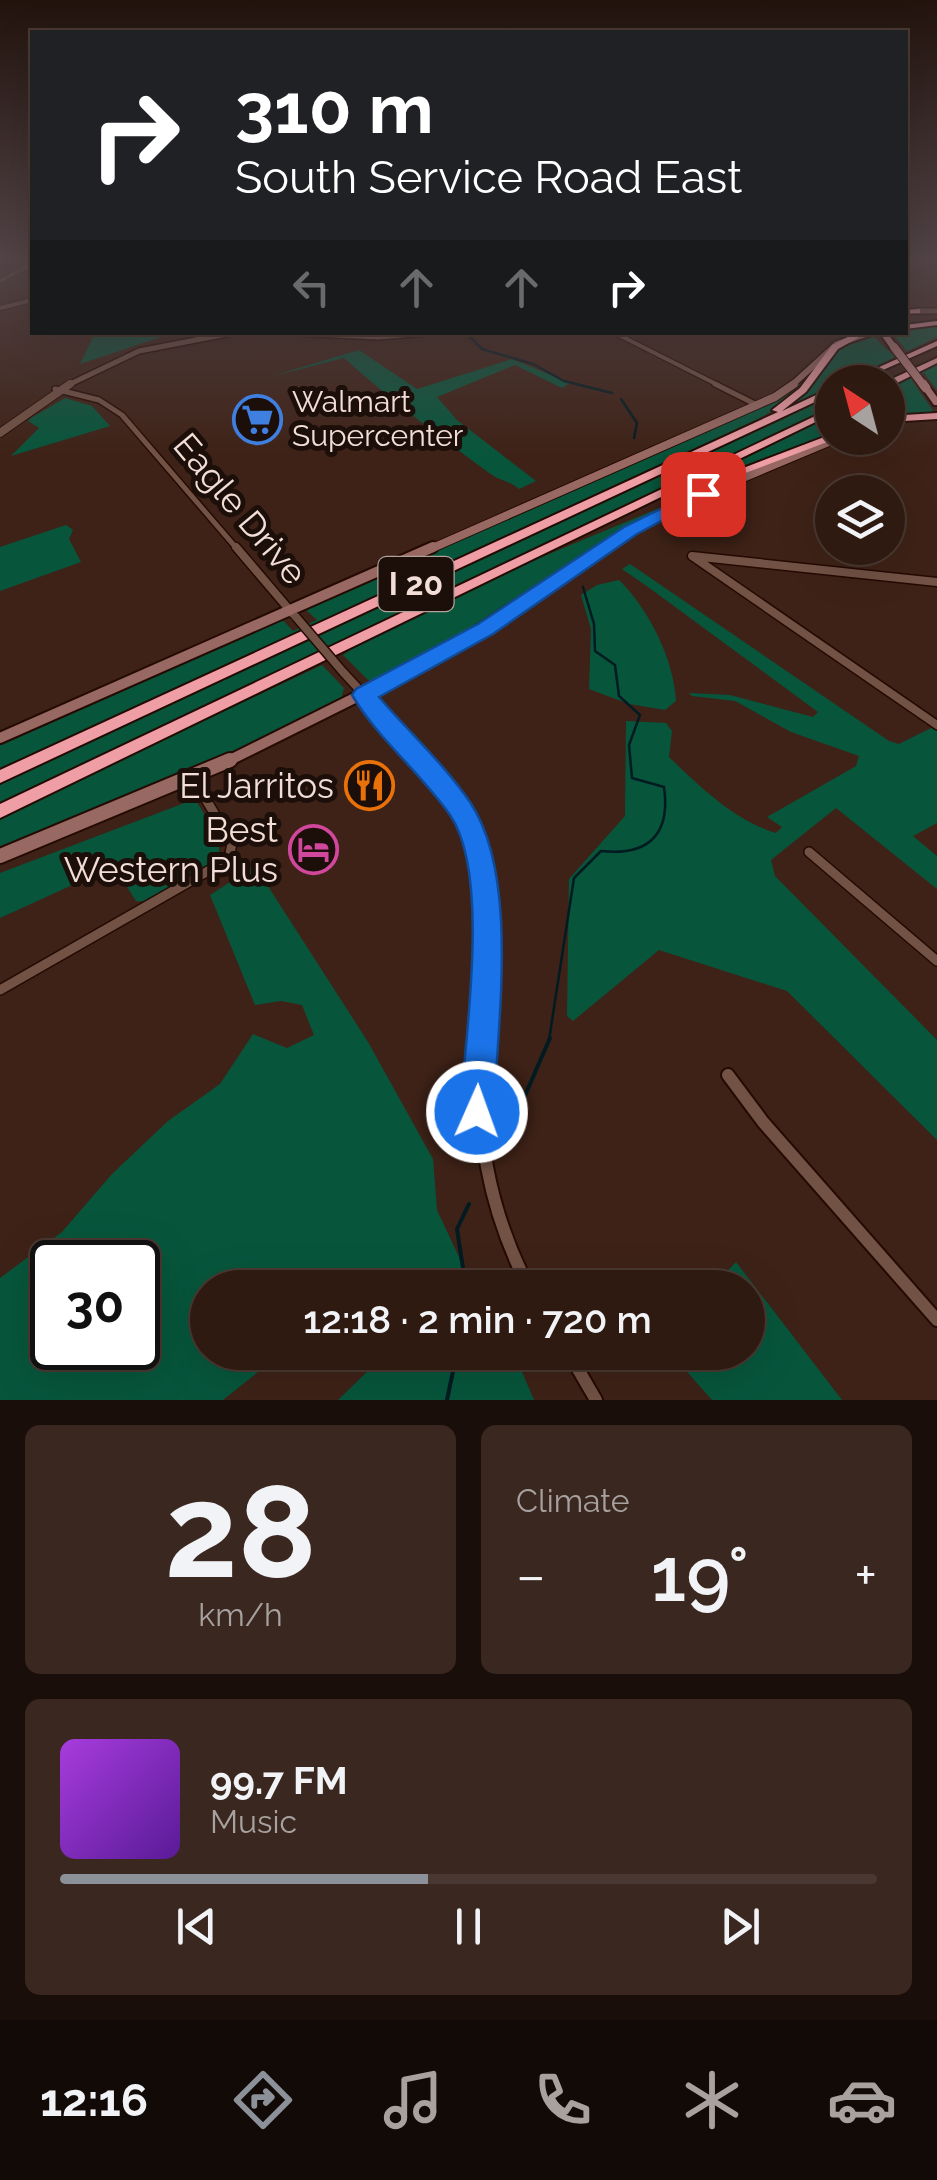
<!DOCTYPE html>
<meta charset="utf-8">
<style>
:root{--surface:#2e1a11;--page:#3a271f;--text:#f1f3f6;--muted:#a7a19f;--line:#493831;--accent:#8c9099}
body{margin:0;font-family:Raleway,sans-serif;background:var(--page);color:var(--text);height:100vh;display:flex;flex-direction:column;font-size:38px;white-space:nowrap}
*{box-sizing:border-box;margin:0}
p{font-size:32px;color:var(--muted)}
.icon{flex:none;width:55px;height:55px;fill:none;stroke:currentColor;stroke-width:2;stroke-linecap:round;stroke-linejoin:round}
.map{position:relative;height:1400px;overflow:hidden}
.panel{display:flex;flex-direction:column;gap:25px;padding:25px;background:#190e09;flex:1}
.panel>*{flex:none}
.banner{position:absolute;left:30px;top:30px;width:878px;height:305px;border-radius:0px;box-shadow:0 10px 40px #0002,0 0 0 2px var(--line);background:#202124;color:#fff;overflow:hidden}
.needle{width:65px;rotate:324deg}
.fabs{position:absolute;left:815px;top:365px;display:grid;gap:20px}
.fabs a{display:grid;place-items:center;width:90px;height:90px;border-radius:50%;background:var(--surface);box-shadow:0 10px 40px #0002,0 0 0 2px var(--line);font-size:50px}
.speed{position:absolute;left:30px;top:1240px;display:flex;gap:20px;font-size:50px;font-weight:700;text-align:center}
.speed>*{display:grid;place-content:center;width:130px;height:130px;border-radius:50%;background:var(--surface);box-shadow:0 10px 40px #0002,0 0 0 2px var(--line);line-height:1}
.speed .limit{border:5px solid #111;border-radius:15px;background:#fff;color:#111}
.pin{position:absolute;display:grid;place-items:center;width:85px;height:85px;color:#fff;margin:-42px;border-radius:20px;box-shadow:0 5px 15px #0006}
.me{position:absolute;width:110px;margin:-55px;rotate:2deg;stroke-linejoin:round;filter:drop-shadow(0 0 8px #0008)}
.turn{display:flex;align-items:center;gap:35px;height:210px;padding:0 40px;font-size:45px}
.turn .icon{width:130px;height:130px;stroke-width:2.5}
.turn b{display:block;font-size:70px;line-height:85px}
.lanes{display:flex;align-items:center;height:95px;padding:0 40px;background:#0003;justify-content:center;gap:50px;direction:ltr}
.lanes .off{opacity:.35}
.big{font-size:75px;font-weight:600;line-height:1.1}
.panel .tile{flex:1;display:flex;flex-direction:column;justify-content:center;gap:15px;min-width:0;padding:0 35px;border-radius:15px;background:var(--page)}
.panel .dial{align-items:center;gap:0}
.dial b{font-size:130px;line-height:1}
.song{display:flex;align-items:center;gap:30px}
.cover{width:120px;height:120px;border-radius:15px;background:linear-gradient(135deg,hsl(280 70% 55%),hsl(270 70% 35%))}
.played{height:10px;border-radius:5px;background:linear-gradient(90deg,var(--accent) 45%,var(--line) 45%)}
.keys{display:flex;justify-content:space-around;direction:ltr}
.heat{display:flex;justify-content:space-between;align-items:center;font-size:55px;direction:ltr}
.panel .tiles{flex:1;display:grid;gap:25px;grid-template-columns:1fr 1fr}
.tile:last-child{grid-column:span 2}
.trip{position:absolute;left:190px;top:1270px;width:575px;height:100px;border-radius:50px;background:var(--surface);box-shadow:0 10px 40px #0002,0 0 0 2px var(--line);font-weight:600;line-height:100px;text-align:center}
.tabs{display:flex;height:160px;justify-content:space-around;align-items:center;background:#120a07;color:var(--muted)}
.tabs .icon{width:70px;height:70px}
.tabs .selected{color:var(--accent)}
.tabs b{font-size:45px;color:var(--text)}
.map>svg:first-child{display:block}
</style>
<div class="map">
<svg width="937" height="1400" viewBox="0 0 937 1400">
<rect width="100%" height="100%" fill="#3e2217"/>
<g fill="#07563c" fill-rule="evenodd">
<polygon points="937,324 937,337 843,382 832,382 832,387 794,404 837,349 874,337 895,357 907,351 892,333"/>
<polygon points="106,332 173,332 173,333 80,364 93,337"/>
<path d="M359,350L417,389L512,359L570,383L562,388L515,365L437,397L457,420L536,481L519,489C510,481 501,481 492,475C441,438 387,397 344,358L269,377Z"/>
<polygon points="937,364 937,390 924,373 911,379 934,412 888,416 888,388"/>
<polygon points="813,371 780,406 758,419 0,770 0,744 281,618 293,631 317,620 304,608 773,401"/>
<polygon points="832,395 832,407 0,803 0,783"/>
<polygon points="65,398 92,406 110,426 11,456 39,428 28,421 31,418"/>
<polygon points="832,415 832,433 691,485"/>
<path d="M729,479C692,495 653,511 618,532C565,565 423,679 368,680L343,655L358,644L525,564Z"/>
<polygon points="66,525 73,530 69,539 81,562 0,591 0,547"/>
<path d="M630,564L889,741L899,744L931,728L937,731V823L913,836L937,856V889L836,808L771,860L775,876L937,1040V1140L787,991L659,950L573,1021L567,1016L569,879L625,816L626,721L666,723L672,731L669,757C699,786 735,821 776,833L782,827L767,817L856,766L859,756L791,732L735,701L692,696L689,693L730,695L813,717L818,712L648,587L622,569Z"/>
<path d="M619,580C649,609 674,660 676,701L665,710L629,704L589,689L591,629L581,595L597,585Z"/>
<polygon points="322,665 344,688 341,699 185,775 0,851 0,816"/>
<polygon points="195,799 218,836 220,862 151,902 136,901 114,866 0,918 0,873"/>
<path d="M255,866L368,1042L433,1159L437,1210L473,1287L208,1288V1352L282,1353L223,1400H0V1278L62,1232L112,1174L168,1121L220,1084L253,1034L287,1048L314,1035L302,1005L281,1001L255,1005L210,895ZM52,1262H138V1348H52Z"/>
<polygon points="736,1262 842,1400 843,1400 712,1400 673,1356 675,1353 748,1352 748,1288 712,1287"/>
<polygon points="368,1353 514,1353 534,1400 338,1400 375,1364"/>
</g>
<g fill="none" stroke-linecap="round" stroke-linejoin="round">
<g stroke="#021b21" stroke-width="2.5">
<polyline points="467,334 482,349 533,364 564,381 612,393"/>
<polyline points="621,399 637,423 634,438"/>
<path d="M549,1040L574,878L601,851C647,856 671,836 664,787L632,778L629,745L640,715L619,696L615,665L595,651L594,624L583,587"/>
</g>
<g stroke="#021b21" stroke-width="4">
<polyline points="500,1153 550,1038"/>
<polyline points="466,1288 457,1229 469,1204"/>
<polyline points="447,1400 457,1352"/>
</g>
<defs>
<g id="minor-far4">
<polyline points="0,281 32,264"/>
<polyline points="0,308 32,300"/>
<polyline points="613,332 720,386"/>
</g>
<g id="minor-far3">
<polyline points="715,384 757,405"/>
<polyline points="55,389 99,400 122,415 238,550"/>
</g>
<g id="minor-far2">
<polyline points="236,547 293,614"/>
<polyline points="937,582 692,556 937,725"/>
<polyline points="343,672 427,763"/>
</g>
<g id="minor-far1">
<path d="M424,760C508,857 486,923 480,1040"/>
<polyline points="809,852 937,961"/>
<polyline points="0,990 229,859 232,843 193,778"/>
</g>
<g id="minor">
<path d="M480,1038C475,1128 487,1207 529,1288"/>
<polyline points="728,1075 763,1122 937,1320"/>
<polyline points="568,1352 596,1400"/>
</g>
<g id="tertiary-far1">
<polyline points="917,311 937,311"/>
<polyline points="273,332 378,337 438,332"/>
<polyline points="66,386 139,351 237,332"/>
</g>
<polyline id="tertiary" points="0,433 70,384"/>
<polyline id="secondary-far3" points="791,386 837,344 872,332"/>
<g id="secondary-far2">
<polyline points="428,550 775,397 794,384"/>
<polyline points="600,550 667,510 838,438"/>
</g>
<g id="secondary-far1">
<polyline points="0,738 433,547"/>
<polyline points="224,763 443,654 605,547"/>
</g>
<polyline id="secondary" points="0,856 230,760"/>
<g id="primary">
<polygon points="879,332 886,332 898,347 897,349 891,349"/>
<polygon points="923,386 929,386 937,397 937,405 934,405 922,388"/>
</g>
<g id="motorway">
<polygon points="920,309 920,313 905,314 905,310"/>
<polygon points="937,321 937,325 905,329 905,325"/>
<polygon points="856,333 863,335 838,349 806,392 782,411 829,389 832,388 832,394 0,783 0,770 778,412 772,410 800,388 832,345"/>
<polygon points="937,341 937,346 856,382 846,382"/>
<polygon points="937,358 937,363 891,386 888,386 888,382 885,382"/>
<polygon points="832,408 832,414 0,818 0,804"/>
<polygon points="937,413 937,419 888,422 888,416"/>
<polygon points="832,434 832,438 836,438 835,439 682,497 674,497 673,495"/>
</g>
</defs>
<use href="#minor-far4" stroke="#240a02" stroke-width="6"/>
<use href="#minor-far3" stroke="#240a02" stroke-width="8"/>
<use href="#minor-far2" stroke="#240a02" stroke-width="11"/>
<use href="#minor-far1" stroke="#240a02" stroke-width="12"/>
<use href="#minor" stroke="#240a02" stroke-width="16"/>
<use href="#tertiary-far1" stroke="#240a02" stroke-width="8"/>
<use href="#tertiary" stroke="#240a02" stroke-width="10"/>
<use href="#secondary-far3" stroke="#240a02" stroke-width="9"/>
<use href="#secondary-far2" stroke="#240a02" stroke-width="10"/>
<use href="#secondary-far1" stroke="#240a02" stroke-width="14"/>
<use href="#secondary" stroke="#240a02" stroke-width="18"/>
<use href="#primary" stroke="#240a02" stroke-width="4"/>
<use href="#motorway" stroke="#240a02" stroke-width="4"/>
<use href="#minor-far4" stroke="#725245" stroke-width="4"/>
<use href="#minor-far3" stroke="#725245" stroke-width="5"/>
<use href="#minor-far2" stroke="#725245" stroke-width="8"/>
<use href="#minor-far1" stroke="#725245" stroke-width="9"/>
<use href="#minor" stroke="#725245" stroke-width="12"/>
<use href="#tertiary-far1" stroke="#725245" stroke-width="5"/>
<use href="#tertiary" stroke="#725245" stroke-width="8"/>
<use href="#secondary-far3" stroke="#976962" stroke-width="6"/>
<use href="#secondary-far2" stroke="#976962" stroke-width="8"/>
<use href="#secondary-far1" stroke="#976962" stroke-width="10"/>
<use href="#secondary" stroke="#976962" stroke-width="14"/>
<use href="#primary" fill="#bc807e" fill-rule="evenodd"/>
<use href="#motorway" fill="#ee9ea4" fill-rule="evenodd"/>
<defs>
<polyline id="minor-bridge" points="296,617 343,672"/>
<polyline id="primary-bridge-far1" points="894,347 924,386"/>
<polyline id="primary-bridge" points="923,384 926,388"/>
</defs>
<use href="#minor-bridge" stroke="#240a02" stroke-width="11" stroke-linecap="butt"/>
<use href="#primary-bridge-far1" stroke="#240a02" stroke-width="10" stroke-linecap="butt"/>
<use href="#primary-bridge" stroke="#240a02" stroke-width="11" stroke-linecap="butt"/>
<use href="#minor-bridge" stroke="#725245" stroke-width="8"/>
<use href="#primary-bridge-far1" stroke="#bc807e" stroke-width="8"/>
<use href="#primary-bridge" stroke="#bc807e" stroke-width="9"/>
</g>
<linearGradient id="sky" x2="0" y2="1"><stop stop-color="#22130d"/><stop offset="0.57" stop-color="#524447"/><stop offset="1" stop-color="#524447" stop-opacity="0"/></linearGradient>
<rect width="937" height="455" fill="url(#sky)"/>
<path fill="#1a73e8" stroke="#114b97" stroke-width="2.5" d="M697,491L712,494L637,534L493,634L379,697C408,731 445,765 470,802C520,877 497,1024 494,1112L489,1124L477,1129L465,1124L460,1112C465,1039 491,874 450,815C421,773 378,739 352,695L356,689L478,624L624,527Z"/>
<defs>
<symbol id="supermarket-ring" viewBox="-11 -11 22 22"><circle r="9.5" fill="#1c0f0a" stroke="#3f7fe0" stroke-width="1.5"/><path d="M-6-5.5h2.5l.6 2H6L4.5 2H-2.5L-4.4-4H-6ZM-1.5 3.2a1.3 1.3 0 1 0 .1 0ZM3 3.2a1.3 1.3 0 1 0 .1 0Z" fill="#3f7fe0"/></symbol>
<symbol id="restaurant-ring" viewBox="-11 -11 22 22"><circle r="9.5" fill="#1c0f0a" stroke="#e8710a" stroke-width="1.5"/><path d="M-5-6h1v4h1v-4h1v4h1v-4h1v5L-1.5 .5V6h-2V.5L-5-1ZM5-6V6H3V1.5H1.5Q1.5-4 5-6Z" fill="#e8710a"/></symbol>
<symbol id="hotel-ring" viewBox="-11 -11 22 22"><circle r="9.5" fill="#1c0f0a" stroke="#d1479c" stroke-width="1.5"/><path d="M-6-4.5h1.5V1H6V5H4.5V3h-9V5H-6ZM-4 0a1.8 1.8 0 1 1 3.6 0ZM.5 0V-2.5h3Q6-2.5 6 0Z" fill="#d1479c"/></symbol>
</defs>
<g fill-rule="evenodd">
<use href="#supermarket-ring" x="230" y="392" width="55" height="55"/>
<use href="#restaurant-ring" x="342" y="758" width="55" height="55"/>
<use href="#hotel-ring" x="286" y="822" width="55" height="55"/>
</g>
<g text-anchor="middle" stroke-width="10" stroke-linejoin="round" paint-order="stroke">
<g font-size="30" fill="#f2ded7" stroke="#1c0f0a" text-anchor="start">
<text x="292" y="412">Walmart<tspan x="292" dy="34">Supercenter</tspan></text>
</g>
<rect fill="#1c0f0a" stroke="#b2a09a" stroke-width="2.5" x="378.5" y="557" width="75" height="54" rx="8"/>
<g font-size="32" font-weight="bold" fill="#f2ded7">
<text x="416" y="595">I 20</text>
</g>
<g font-size="35" fill="#f2ded7" stroke="#1c0f0a">
<text transform="translate(240 509) rotate(50)" y="12">Eagle Drive</text>
</g>
<g font-size="35" fill="#f2ded7" stroke="#1c0f0a" text-anchor="end">
<text x="334" y="798">El Jarritos</text>
<text x="278" y="842">Best<tspan x="278" dy="40">Western Plus</tspan></text>
</g>
</g>
</svg>
<div class="fabs">
<a><svg class="needle" viewBox="-14 -14 28 28"><path d="M0-13l5 13h-10z" fill="#e53935"/><path d="M0 13l5-13h-10z" fill="#a7a19f"/></svg></a>
<a><svg class="icon" aria-label="layers" viewBox="0 0 24 24"><path d="M12 4l9 5-9 5-9-5zM3 14l9 5 9-5"/></svg></a>
</div>
<div class="speed"><div class="limit">30</div></div>
<div class="pin" style="left:703px;top:494px;background:#d93025"><svg class="icon" aria-label="arrive" viewBox="0 0 24 24"><path d="M6 21V4h12l-3 4 3 4H6"/></svg></div>
<svg class="me" style="left:477px;top:1112px" viewBox="-20 -20 40 40"><circle r="17" fill="#1a73e8" stroke="#fff" stroke-width="3"/><path d="M0-11L8 9 0 5-8 9z" fill="#fff"/></svg>
<div class="trip">12:18 · 2 min · 720 m</div>
<div class="banner">
<div class="turn"><svg class="icon" aria-label="right" viewBox="0 0 24 24"><path d="M7 20v-9h11M14 6l5 5-5 5"/></svg><div><b>310 m</b>South Service Road East</div></div>
<div class="lanes"><svg class="icon off" aria-label="left" viewBox="0 0 24 24"><path d="M17 20v-9H6M10 6l-5 5 5 5"/></svg><svg class="icon off" aria-label="ahead" viewBox="0 0 24 24"><path d="M12 20V5M6 11l6-6 6 6"/></svg><svg class="icon off" aria-label="ahead" viewBox="0 0 24 24"><path d="M12 20V5M6 11l6-6 6 6"/></svg><svg class="icon" aria-label="right" viewBox="0 0 24 24"><path d="M7 20v-9h11M14 6l5 5-5 5"/></svg></div>
</div>
</div>
<section class="panel">
<div class="tiles">
<div class="tile dial"><b>28</b><p>km/h</p></div>
<div class="tile"><p>Climate</p>
<div class="heat"><a>−</a><b class="big">19°</b><a>+</a></div>
</div>
<div class="tile">
<div class="song"><i class="cover"></i><div><b>99.7 FM</b><p>Music</p></div></div>
<div class="played"></div>
<div class="keys"><svg class="icon" aria-label="previous" viewBox="0 0 24 24"><path d="M18 5L8 12l10 7zM5 5v14"/></svg><svg class="icon" aria-label="pause" viewBox="0 0 24 24"><path d="M8 5v14M16 5v14"/></svg><svg class="icon" aria-label="next" viewBox="0 0 24 24"><path d="M6 5l10 7-10 7zM19 5v14"/></svg></div>
</div>
</div>
</section>
<nav class="tabs">
<b>12:16</b>
<svg class="icon selected" aria-label="directions" viewBox="0 0 24 24"><path d="M12 3l9 9-9 9-9-9zM9 14v-3h6M13 9l2 2-2 2"/></svg>
<svg class="icon" aria-label="music" viewBox="0 0 24 24"><path d="M9 18V5l10-2v13"/><circle cx="6" cy="18" r="3"/><circle cx="16" cy="16" r="3"/></svg>
<svg class="icon" aria-label="phone" viewBox="0 0 24 24"><path d="M5 4h4l2 5-3 2q2 4 5 5l2-3 5 2v4C11 20 4 13 5 4z"/></svg>
<svg class="icon" aria-label="climate" viewBox="0 0 24 24"><path d="M12 3v18M4 7l16 10M4 17L20 7"/></svg>
<svg class="icon" aria-label="car" viewBox="0 0 24 24"><path d="M5 17H2v-5l4-1 3-4h7l3 4 3 1v5h-3M9 17h6M6 11h13"/><circle cx="7" cy="17" r="2"/><circle cx="17" cy="17" r="2"/></svg>
</nav>
